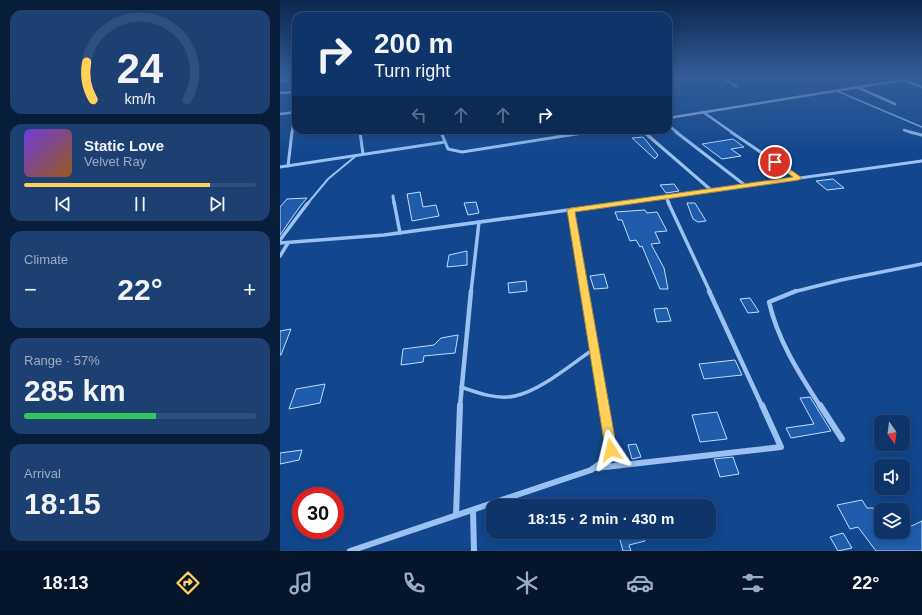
<!DOCTYPE html>
<meta charset="utf-8">
<style>
:root{--surface:#0e356a;--page:#1c4072;--text:#f1f3f6;--muted:#9babc1;--line:#2e507e;--accent:#ffd15b}
body{margin:0;font-family:Arial,sans-serif;background:var(--page);color:var(--text);height:100vh;display:flex;flex-direction:column;font-size:15px;white-space:nowrap}
*{box-sizing:border-box;margin:0}
p{font-size:13px;color:var(--muted)}
.icon{flex:none;width:22px;height:22px;fill:none;stroke:currentColor;stroke-width:2;stroke-linecap:round;stroke-linejoin:round}
.map{position:relative;flex:1;overflow:hidden}
.sheet{display:flex;flex-direction:column;gap:10px;padding:10px;background:#081d3a;width:280px}
.sheet>*{flex:none}
.banner{position:absolute;left:12px;top:12px;width:380px;height:122px;border-radius:12px;box-shadow:0 2px 10px #0003,0 0 0 1px var(--line);background:#0e356a;color:var(--text);overflow:hidden}
.needle{width:26px;rotate:166deg}
.tools{position:absolute;left:594px;top:415px;display:grid;gap:8px}
.tools a{display:grid;place-items:center;width:36px;height:36px;border-radius:8px;background:var(--surface);box-shadow:0 2px 10px #0003,0 0 0 1px var(--line);font-size:20px}
.speed{position:absolute;left:12px;top:487px;display:flex;gap:8px;font-size:20px;font-weight:700;text-align:center}
.speed>*{display:grid;place-content:center;width:52px;height:52px;border-radius:50%;background:var(--surface);box-shadow:0 2px 10px #0003,0 0 0 1px var(--line);line-height:1}
.speed .limit{border:6px solid #d22;background:#fff;color:#111}
.pin{position:absolute;display:grid;place-items:center;width:34px;height:34px;color:#fff;margin:-17px;border:2px solid #fff;border-radius:50%;box-shadow:0 1px 4px #0007}
.me{position:absolute;width:44px;margin:-22px;rotate:350deg;stroke-linejoin:round;filter:drop-shadow(0 0 3px #0008)}
.turn{display:flex;align-items:center;gap:14px;height:84px;padding:0 16px;font-size:18px}
.turn .icon{width:52px;height:52px;stroke-width:2.5}
.turn b{display:block;font-size:28px;line-height:34px}
.lanes{display:flex;align-items:center;height:38px;padding:0 16px;background:#0003;justify-content:center;gap:20px;direction:ltr}
.lanes .off{opacity:.35}
.big{font-size:30px;font-weight:700;line-height:1.1}
.sheet .card{flex:1;display:flex;flex-direction:column;justify-content:center;gap:6px;min-width:0;padding:0 14px;border-radius:12px;background:var(--page)}
.sheet .dial{align-items:center;gap:0}
.dial svg{height:104px;overflow:visible;fill:none;stroke:var(--line);stroke-width:7;stroke-linecap:round;text-anchor:middle}
.dial text{fill:var(--text);stroke:none}
.song{display:flex;align-items:center;gap:12px}
.cover{width:48px;height:48px;border-radius:6px;background:linear-gradient(135deg,hsl(260 70% 55%),hsl(30 70% 35%))}
.played{height:4px;border-radius:2px;background:linear-gradient(90deg,var(--accent) 80%,var(--line) 80%)}
.keys{display:flex;justify-content:space-around;direction:ltr}
.heat{display:flex;justify-content:space-between;align-items:center;font-size:22px;direction:ltr}
.charge{height:6px;border-radius:3px;background:linear-gradient(90deg,#34c759 57%,var(--line) 0)}
.trip{position:absolute;left:206px;top:499px;width:230px;height:40px;border-radius:12px;background:var(--surface);box-shadow:0 2px 10px #0003,0 0 0 1px var(--line);font-weight:700;line-height:40px;text-align:center}
.dock{display:flex;height:64px;justify-content:space-around;align-items:center;background:#06152a;color:var(--muted)}
.dock .icon{width:28px;height:28px}
.dock .active{color:var(--accent)}
.dock b{font-size:18px;color:var(--text)}
main{display:flex;flex:1;min-height:0}
.map>svg:first-child{display:block}
</style>
<main>
<section class="sheet">
<div class="card dial"><svg viewBox="0 0 100 80">
<path d="M14 69A42 42 0 1 1 86 69"/>
<path d="M14 69A42 42 0 0 1 9 40" stroke="#ffd15b"/>
<text x="50" y="56" font-size="32" font-weight="700">24</text>
<text x="50" y="72" font-size="11">km/h</text>
</svg></div>
<div class="card">
<div class="song"><i class="cover"></i><div><b>Static Love</b><p>Velvet Ray</p></div></div>
<div class="played"></div>
<div class="keys"><svg class="icon" aria-label="previous" viewBox="0 0 24 24"><path d="M18 5L8 12l10 7zM5 5v14"/></svg><svg class="icon" aria-label="pause" viewBox="0 0 24 24"><path d="M8 5v14M16 5v14"/></svg><svg class="icon" aria-label="next" viewBox="0 0 24 24"><path d="M6 5l10 7-10 7zM19 5v14"/></svg></div>
</div>
<div class="card"><p>Climate</p>
<div class="heat"><a>−</a><b class="big">22°</b><a>+</a></div>
</div>
<div class="card"><p>Range · 57%</p><b class="big">285 km</b><div class="charge"></div></div>
<div class="card"><p>Arrival</p><b class="big">18:15</b></div>
</section>
<div class="map">
<svg width="642" height="551" viewBox="0 0 642 551">
<rect width="100%" height="100%" fill="#12478d"/>
<g fill="#1f5dac" stroke="#c1dcfc">
<polygon points="363,137 378,155 375,159 352,138"/>
<polygon points="453,139 464,147 451,149 461,156 442,159 422,144"/>
<polygon points="553,179 564,188 547,190 536,181"/>
<polygon points="394,184 399,191 386,193 380,185"/>
<polygon points="140,192 143,207 156,205 159,216 132,221 127,194"/>
<polygon points="27,198 21,205 0,235 0,207 7,199"/>
<polygon points="196,202 199,213 188,215 184,203"/>
<polygon points="407,203 415,203 426,221 418,222 413,219"/>
<polygon points="365,210 367,213 377,212 387,231 375,232 380,243 371,244 384,268 388,289 380,289 362,246 360,247 356,240 350,241 342,220 338,220 335,212"/>
<polygon points="187,251 187,265 167,267 169,255"/>
<polygon points="324,274 328,288 314,289 310,276"/>
<polygon points="246,281 247,291 229,293 228,283"/>
<polygon points="470,298 479,312 468,313 460,299"/>
<polygon points="387,308 391,321 377,322 374,309"/>
<polygon points="11,329 1,355 0,355 0,331"/>
<polygon points="178,335 175,353 144,356 143,362 121,365 123,349 154,345 161,338"/>
<polygon points="455,360 462,375 424,379 419,364"/>
<polygon points="45,384 40,403 9,409 16,389"/>
<polygon points="530,397 551,431 511,438 506,428 534,424 520,398"/>
<polygon points="437,412 447,439 420,442 412,415"/>
<polygon points="356,444 361,457 352,459 348,445"/>
<polygon points="22,450 19,460 0,464 0,453"/>
<polygon points="453,457 459,474 440,477 434,459"/>
<polygon points="582,500 587,508 593,508 601,521 601,532 604,532 607,537 618,532 623,532 623,530 642,521 642,551 596,551 578,527 570,529 557,505"/>
<polygon points="338,532 363,532 365,541 349,545 351,551 343,551"/>
<polygon points="563,533 572,548 558,551 550,537"/>
</g>
<g fill="none" stroke-linecap="round" stroke-linejoin="round">
<polyline stroke="#9ac1f1" stroke-width="1.5" points="557,91 642,127"/>
<polyline stroke="#9ac1f1" stroke-width="2" points="28,203 48,179 77,155"/>
<polyline stroke="#9ac1f1" stroke-width="3" points="27,204 29,202"/>
<path stroke="#9ac1f1" stroke-width="3.5" d="M181,387C198,393 217,400 235,396C262,390 291,364 314,349"/>
<g stroke="#9ac1f1" stroke-width="2.5">
<polyline points="441,77 456,86"/>
<polyline points="624,80 642,87"/>
<polyline points="0,81 16,79"/>
<polyline points="579,88 615,104"/>
<polyline points="0,93 16,92"/>
<polyline points="423,112 453,133"/>
<polyline points="0,114 16,112"/>
<polyline points="388,118 641,77"/>
<polyline points="388,125 398,133"/>
<polyline points="80,130 80,133"/>
<polyline points="160,130 161,133"/>
<polyline points="362,130 365,133"/>
<polyline points="624,130 633,133"/>
<polyline points="12,133 14,112"/>
<polyline points="302,133 318,130"/>
</g>
<g stroke="#9ac1f1" stroke-width="3">
<polyline points="80,132 83,154"/>
<polyline points="161,132 168,149 182,152 309,132"/>
<polyline points="364,132 431,190"/>
<polyline points="396,132 466,186"/>
<polyline points="451,132 519,178"/>
<polyline points="630,132 642,135"/>
<polyline points="8,166 12,132"/>
<polyline points="0,167 165,142"/>
<polyline points="113,196 114,203"/>
<polyline points="386,197 389,203"/>
<polyline points="340,203 642,161"/>
</g>
<g stroke="#9ac1f1" stroke-width="3.5">
<polyline points="114,202 120,233"/>
<polyline points="388,202 430,292"/>
<polyline points="291,210 305,292"/>
<polyline points="0,240 27,204"/>
<polyline points="0,243 104,235 347,202"/>
<polyline points="0,256 8,243"/>
<polyline points="191,292 199,222"/>
<polyline points="513,292 561,280 642,264"/>
</g>
<g stroke="#9ac1f1" stroke-width="4.5">
<polyline points="304,291 324,406"/>
<polyline points="429,291 482,406"/>
<path d="M516,291L489,302C498,341 519,373 540,406"/>
<polyline points="180,406 191,291"/>
</g>
<g stroke="#9ac1f1" stroke-width="6">
<polyline points="540,405 562,439"/>
<polyline points="316,468 501,447 482,405"/>
<polyline points="193,511 194,551"/>
<polyline points="176,515 180,405"/>
<polyline points="70,551 311,470 325,460 330,449 323,405"/>
</g>
</g>
<linearGradient id="sky" x2="0" y2="1"><stop stop-color="#0a274e"/><stop offset="0.5" stop-color="#335e9a"/><stop offset="1" stop-color="#335e9a" stop-opacity="0"/></linearGradient>
<rect width="642" height="154" fill="url(#sky)"/>
<polygon fill="#ffd15b" stroke="#a6883b" points="493,160 497,160 522,178 519,180 295,212 337,450 335,454 331,456 326,454 287,210 291,208 513,177 493,163"/>
</svg>
<div class="tools">
<a><svg class="needle" viewBox="-14 -14 28 28"><path d="M0-13l5 13h-10z" fill="#e53935"/><path d="M0 13l5-13h-10z" fill="#9babc1"/></svg></a>
<a><svg class="icon" aria-label="sound" viewBox="0 0 24 24"><path d="M4 9h4l5-4v14l-5-4H4zM17 9q2 3 0 6"/></svg></a>
<a><svg class="icon" aria-label="layers" viewBox="0 0 24 24"><path d="M12 4l9 5-9 5-9-5zM3 14l9 5 9-5"/></svg></a>
</div>
<div class="speed"><div class="limit">30</div></div>
<div class="pin" style="left:495px;top:162px;background:#d93025"><svg class="icon" aria-label="arrive" viewBox="0 0 24 24"><path d="M6 21V4h12l-3 4 3 4H6"/></svg></div>
<svg class="me" style="left:331px;top:450px" viewBox="-20 -20 40 40"><path d="M0-17L14 15 0 8-14 15z" fill="#ffd15b" stroke="#fff" stroke-width="4"/></svg>
<div class="trip">18:15 · 2 min · 430 m</div>
<div class="banner">
<div class="turn"><svg class="icon" aria-label="right" viewBox="0 0 24 24"><path d="M7 20v-9h11M14 6l5 5-5 5"/></svg><div><b>200 m</b>Turn right</div></div>
<div class="lanes"><svg class="icon off" aria-label="left" viewBox="0 0 24 24"><path d="M17 20v-9H6M10 6l-5 5 5 5"/></svg><svg class="icon off" aria-label="ahead" viewBox="0 0 24 24"><path d="M12 20V5M6 11l6-6 6 6"/></svg><svg class="icon off" aria-label="ahead" viewBox="0 0 24 24"><path d="M12 20V5M6 11l6-6 6 6"/></svg><svg class="icon" aria-label="right" viewBox="0 0 24 24"><path d="M7 20v-9h11M14 6l5 5-5 5"/></svg></div>
</div>
</div>
</main>
<nav class="dock">
<b>18:13</b>
<svg class="icon active" aria-label="directions" viewBox="0 0 24 24"><path d="M12 3l9 9-9 9-9-9zM9 14v-3h6M13 9l2 2-2 2"/></svg>
<svg class="icon" aria-label="music" viewBox="0 0 24 24"><path d="M9 18V5l10-2v13"/><circle cx="6" cy="18" r="3"/><circle cx="16" cy="16" r="3"/></svg>
<svg class="icon" aria-label="phone" viewBox="0 0 24 24"><path d="M5 4h4l2 5-3 2q2 4 5 5l2-3 5 2v4C11 20 4 13 5 4z"/></svg>
<svg class="icon" aria-label="climate" viewBox="0 0 24 24"><path d="M12 3v18M4 7l16 10M4 17L20 7"/></svg>
<svg class="icon" aria-label="car" viewBox="0 0 24 24"><path d="M5 17H2v-5l4-1 3-4h7l3 4 3 1v5h-3M9 17h6M6 11h13"/><circle cx="7" cy="17" r="2"/><circle cx="17" cy="17" r="2"/></svg>
<svg class="icon" aria-label="filters" viewBox="0 0 24 24"><path d="M4 7h16M4 17h16"/><circle cx="9" cy="7" r="2"/><circle cx="15" cy="17" r="2"/></svg>
<b>22°</b>
</nav>
